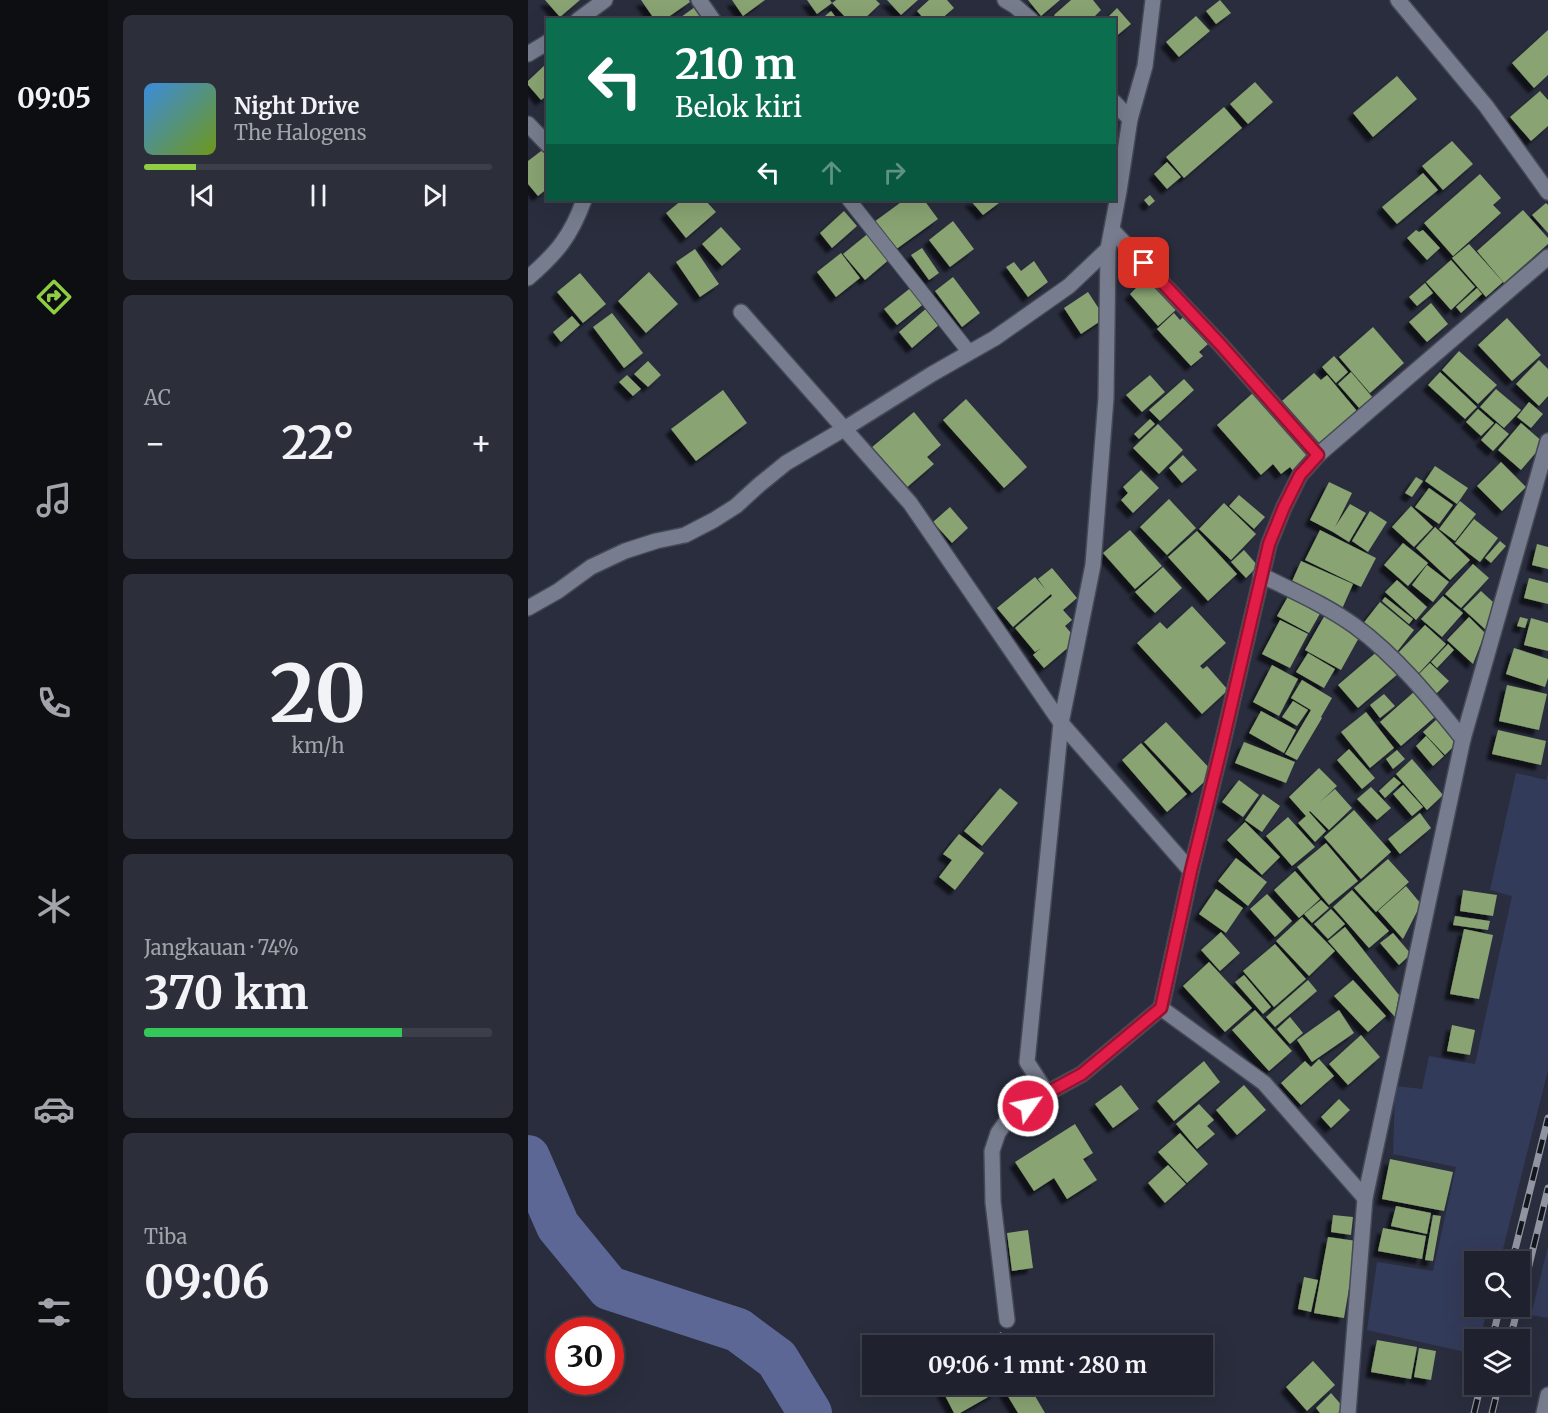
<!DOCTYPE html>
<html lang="id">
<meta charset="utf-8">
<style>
:root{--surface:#1f222e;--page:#2c2f3a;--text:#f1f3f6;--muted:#a1a4aa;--line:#3c3f4a;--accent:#8fcd42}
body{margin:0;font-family:Merriweather,serif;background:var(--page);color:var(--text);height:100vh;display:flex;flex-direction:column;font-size:22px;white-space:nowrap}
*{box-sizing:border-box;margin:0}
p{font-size:20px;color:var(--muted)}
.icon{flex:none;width:33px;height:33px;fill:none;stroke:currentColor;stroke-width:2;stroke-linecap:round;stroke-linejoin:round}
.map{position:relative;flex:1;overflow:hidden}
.drawer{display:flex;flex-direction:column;gap:15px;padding:15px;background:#111319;width:420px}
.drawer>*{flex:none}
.top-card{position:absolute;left:18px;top:18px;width:570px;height:183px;border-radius:0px;box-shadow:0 6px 24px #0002,0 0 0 2px var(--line);background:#0b6e4f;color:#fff;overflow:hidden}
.buttons{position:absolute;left:936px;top:1251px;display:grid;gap:12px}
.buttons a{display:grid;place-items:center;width:66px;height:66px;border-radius:0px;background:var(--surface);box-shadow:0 6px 24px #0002,0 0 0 2px var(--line);font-size:30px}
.speed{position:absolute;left:18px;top:1317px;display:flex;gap:12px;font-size:30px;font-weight:700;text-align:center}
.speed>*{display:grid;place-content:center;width:78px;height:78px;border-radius:50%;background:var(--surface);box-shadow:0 6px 24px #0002,0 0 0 2px var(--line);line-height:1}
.speed .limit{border:9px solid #d22;background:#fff;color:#111}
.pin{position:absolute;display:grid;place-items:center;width:51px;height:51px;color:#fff;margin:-26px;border-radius:12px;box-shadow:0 3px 9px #0006}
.me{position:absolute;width:66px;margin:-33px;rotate:57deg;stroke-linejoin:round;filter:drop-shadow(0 0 4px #0008)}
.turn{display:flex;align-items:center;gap:21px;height:126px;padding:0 30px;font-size:27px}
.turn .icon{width:78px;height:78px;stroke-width:2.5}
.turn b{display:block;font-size:42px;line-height:51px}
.lanes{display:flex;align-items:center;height:57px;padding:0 30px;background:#0003;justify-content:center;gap:30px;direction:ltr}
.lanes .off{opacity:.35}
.big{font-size:45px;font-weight:700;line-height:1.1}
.drawer .tile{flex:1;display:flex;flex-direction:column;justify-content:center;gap:9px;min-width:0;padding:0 21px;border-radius:9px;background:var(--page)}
.drawer .dial{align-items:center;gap:0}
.dial b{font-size:78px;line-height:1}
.song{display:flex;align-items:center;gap:18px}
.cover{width:72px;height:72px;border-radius:9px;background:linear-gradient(135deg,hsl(210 70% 55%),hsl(80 70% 35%))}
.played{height:6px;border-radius:3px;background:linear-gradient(90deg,var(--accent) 15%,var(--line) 15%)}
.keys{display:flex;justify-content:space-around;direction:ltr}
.heat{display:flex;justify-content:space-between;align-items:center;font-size:33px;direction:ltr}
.charge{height:9px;border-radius:4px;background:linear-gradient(90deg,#34c759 74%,var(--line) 0)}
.trip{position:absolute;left:334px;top:1335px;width:351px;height:60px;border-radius:0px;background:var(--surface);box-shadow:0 6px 24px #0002,0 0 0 2px var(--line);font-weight:700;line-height:60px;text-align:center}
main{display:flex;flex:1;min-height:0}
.tabs{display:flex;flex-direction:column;width:108px;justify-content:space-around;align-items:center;background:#0c0e12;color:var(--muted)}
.tabs .icon{width:42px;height:42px}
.tabs .on{color:var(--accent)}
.tabs b{font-size:27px;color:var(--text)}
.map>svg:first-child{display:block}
</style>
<main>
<nav class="tabs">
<b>09:05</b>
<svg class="icon on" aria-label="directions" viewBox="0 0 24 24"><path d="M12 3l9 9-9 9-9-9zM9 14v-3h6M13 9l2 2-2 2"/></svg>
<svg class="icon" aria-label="music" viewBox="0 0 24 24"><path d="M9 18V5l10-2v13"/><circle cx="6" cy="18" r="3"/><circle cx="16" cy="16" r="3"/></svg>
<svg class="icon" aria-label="phone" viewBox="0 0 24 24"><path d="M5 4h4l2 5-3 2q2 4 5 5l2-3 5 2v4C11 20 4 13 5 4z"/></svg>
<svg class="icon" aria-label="climate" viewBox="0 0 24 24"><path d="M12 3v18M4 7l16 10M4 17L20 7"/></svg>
<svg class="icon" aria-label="car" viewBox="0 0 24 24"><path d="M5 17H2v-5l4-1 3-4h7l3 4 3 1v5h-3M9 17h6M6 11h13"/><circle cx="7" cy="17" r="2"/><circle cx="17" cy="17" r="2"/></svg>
<svg class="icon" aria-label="filters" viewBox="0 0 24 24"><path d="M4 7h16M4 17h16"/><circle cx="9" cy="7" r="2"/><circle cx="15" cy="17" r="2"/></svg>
</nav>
<section class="drawer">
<div class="tile">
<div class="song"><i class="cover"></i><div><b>Night Drive</b><p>The Halogens</p></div></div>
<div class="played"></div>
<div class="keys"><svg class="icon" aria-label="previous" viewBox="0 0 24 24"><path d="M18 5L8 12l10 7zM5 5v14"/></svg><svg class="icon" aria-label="pause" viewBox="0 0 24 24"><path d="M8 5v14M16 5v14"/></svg><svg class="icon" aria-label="next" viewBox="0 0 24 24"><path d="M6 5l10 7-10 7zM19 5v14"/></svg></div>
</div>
<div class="tile"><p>AC</p>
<div class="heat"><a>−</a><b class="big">22°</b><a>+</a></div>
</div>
<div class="tile dial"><b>20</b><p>km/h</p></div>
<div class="tile"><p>Jangkauan · 74%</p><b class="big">370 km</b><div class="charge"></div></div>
<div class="tile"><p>Tiba</p><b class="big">09:06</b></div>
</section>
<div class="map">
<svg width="1020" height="1413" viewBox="0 0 1020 1413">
<defs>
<filter id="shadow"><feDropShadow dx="-5.5" dy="5.5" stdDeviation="1.5" flood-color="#0009"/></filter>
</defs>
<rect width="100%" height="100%" fill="#292d3d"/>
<g fill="#333b5a">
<polygon points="1020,772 1020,1070 972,1261 946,1262 946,1306 960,1307 952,1339 946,1340 946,1354 839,1330 849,1262 905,1271 928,1167 865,1154 867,1086 894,1089 901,1056 947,1064 984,896 962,890 988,773 1018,780"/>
<polygon points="1020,1246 1020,1318 1003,1315"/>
</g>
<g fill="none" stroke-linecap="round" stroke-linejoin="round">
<polyline stroke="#5c6796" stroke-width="44" points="0,1157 30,1226 81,1288 210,1330 249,1359 282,1413"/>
</g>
<g fill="#89a372" filter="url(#shadow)">
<polygon points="17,0 52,0 32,17"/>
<polygon points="113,0 161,0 162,2 136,20 127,20"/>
<polygon points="204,0 237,0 215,16"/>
<polygon points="279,0 302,0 304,3 289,14"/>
<polygon points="308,0 348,0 352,4 335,20 320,20 304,3"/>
<polygon points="359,0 390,0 373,15"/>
<polygon points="401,0 419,0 426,8 412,20 397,20 389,11"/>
<polygon points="500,0 532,0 513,16"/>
<polygon points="543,0 565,0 573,10 563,20 529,20 526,15"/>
<polygon points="692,0 703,13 688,24 678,11"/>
<polygon points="171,4 181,20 149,20"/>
<polygon points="589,8 603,24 586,38 586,20 577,20"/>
<polygon points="303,11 310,20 292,20"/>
<polygon points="668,16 682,31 651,57 638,42"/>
<polygon points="1020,30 1020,75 1006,88 984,63"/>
<polygon points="18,64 20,66 20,95 13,100 0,85 0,81"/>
<polygon points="869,76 889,99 845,137 825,113"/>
<polygon points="727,82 745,102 720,124 702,104"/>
<polygon points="1012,91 1020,100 1020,126 1003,141 982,117"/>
<polygon points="696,107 714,128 656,178 638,157"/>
<polygon points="924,141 945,164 915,190 894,166"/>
<polygon points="17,148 20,151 20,188 10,196 0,184 0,161"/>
<polygon points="639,162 653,177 639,189 626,174"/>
<polygon points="895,173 910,190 869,224 854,207"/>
<polygon points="952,174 973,198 965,205 973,213 925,256 896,223"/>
<polygon points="622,195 627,201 621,206 616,200"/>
<polygon points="154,200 177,200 188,212 158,238 138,213"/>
<polygon points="376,200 396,200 410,219 367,250 346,222"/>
<polygon points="442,200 475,200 455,215"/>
<polygon points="1018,203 1020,205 1020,233 1004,215"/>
<polygon points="995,210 1020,238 1020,244 976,283 949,251"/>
<polygon points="316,211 329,226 304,248 292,233"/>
<polygon points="425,221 446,249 422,267 401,240"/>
<polygon points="193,227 213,249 194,266 174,244"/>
<polygon points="888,230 891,232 895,230 912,248 899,260 879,238"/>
<polygon points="342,232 363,258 337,280 315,254"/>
<polygon points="941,244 975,282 958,297 924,258"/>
<polygon points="394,248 411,273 401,280 383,255"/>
<polygon points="167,249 191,284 172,297 148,262"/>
<polygon points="313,253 332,278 308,297 289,272"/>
<polygon points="923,260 947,287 923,310 898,282"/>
<polygon points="506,261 520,282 500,297 478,267 486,262 493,271"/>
<polygon points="121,272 150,304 118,333 90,301"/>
<polygon points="52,273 78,304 55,323 29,292"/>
<polygon points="620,276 650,308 630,326 602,294"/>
<polygon points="425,277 452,313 434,327 407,291"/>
<polygon points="897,283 905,293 889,306 881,297"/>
<polygon points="385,286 398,302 369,325 356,309"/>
<polygon points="949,288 954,294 933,313 928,307"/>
<polygon points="560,292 577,318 553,334 536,308"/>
<polygon points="903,303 920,324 899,342 881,322"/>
<polygon points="400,307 413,323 384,348 371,332"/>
<polygon points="84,313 115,353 96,368 65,327"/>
<polygon points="646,313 652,320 655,317 680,344 671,352 675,356 663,366 629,329"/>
<polygon points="44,316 52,325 33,342 25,332"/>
<polygon points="979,318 1013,355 984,381 950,345"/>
<polygon points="845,327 876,363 842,393 811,357"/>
<polygon points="931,351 969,385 950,404 914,370"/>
<polygon points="806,356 820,372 808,383 794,367"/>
<polygon points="1011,360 1020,369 1020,396 1011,406 988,384"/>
<polygon points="120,361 133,375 120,387 106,374"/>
<polygon points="823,372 845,398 832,409 810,384"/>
<polygon points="912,372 949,407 937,419 900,385"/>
<polygon points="786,373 793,380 799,375 829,411 791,444 754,401"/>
<polygon points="99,375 113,389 105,396 91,382"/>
<polygon points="622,375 637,392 614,412 598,395"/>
<polygon points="656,379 666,390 632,421 621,410"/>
<polygon points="968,389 993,410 976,428 952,407"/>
<polygon points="195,390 219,423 168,461 143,429"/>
<polygon points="726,392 783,457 766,472 762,467 753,474 745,464 733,475 689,425"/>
<polygon points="438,399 499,467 476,488 415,420"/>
<polygon points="1001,402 1015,414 1003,428 989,417"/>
<polygon points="950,409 966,423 953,436 938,422"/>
<polygon points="386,412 413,445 399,457 406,464 377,489 343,448"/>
<polygon points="622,419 627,424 611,439 606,434"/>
<polygon points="968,423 981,434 965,451 953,440"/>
<polygon points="993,423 1016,443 993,470 970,450"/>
<polygon points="630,424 655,450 631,474 605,448"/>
<polygon points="655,455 669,470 654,483 641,468"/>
<polygon points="973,462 998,487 974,511 949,486"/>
<polygon points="907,466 940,488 929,504 897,481"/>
<polygon points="613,470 631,488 605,513 593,500 600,493 595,487"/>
<polygon points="888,477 895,481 884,497 877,493"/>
<polygon points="801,482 824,493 807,527 822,504 838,513 821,542 805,532 782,520"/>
<polygon points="901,488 925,505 911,524 887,507"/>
<polygon points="711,495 737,517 726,529 701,506"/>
<polygon points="641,499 668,528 639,555 612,527"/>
<polygon points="932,501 948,514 927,541 911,529"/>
<polygon points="696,503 728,534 703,560 671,529"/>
<polygon points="883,506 905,527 886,547 864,527"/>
<polygon points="422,507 440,528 424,543 405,522"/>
<polygon points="842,511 859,522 840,552 824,541"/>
<polygon points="946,519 970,538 952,562 927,543"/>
<polygon points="907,527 942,560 922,580 888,548"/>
<polygon points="602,530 634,566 607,589 575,553"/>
<polygon points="792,530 848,558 833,587 777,560"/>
<polygon points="669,531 709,574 680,601 640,557"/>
<polygon points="972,541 978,546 963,563 957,558"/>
<polygon points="875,543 900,563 880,586 856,565"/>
<polygon points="1009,544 1020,547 1020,569 1004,565"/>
<polygon points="716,550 730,566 718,578 703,562"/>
<polygon points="773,561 825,584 814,609 762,586"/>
<polygon points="945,564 961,578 933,608 917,594"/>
<polygon points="899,565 921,582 905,602 884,585"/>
<polygon points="635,567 654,588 627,613 607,592"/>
<polygon points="524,568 549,598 535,610 544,620 537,626 549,640 516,668 505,655 513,648 507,652 487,628 524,596 523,594 485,627 469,608 507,577 518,590 510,579"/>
<polygon points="1001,578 1020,583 1020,604 996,598"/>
<polygon points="869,580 899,607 888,620 857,592"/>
<polygon points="953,591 965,602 958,630 935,609"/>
<polygon points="762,593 794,610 781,633 749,616"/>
<polygon points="915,596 935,613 914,637 893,619"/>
<polygon points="857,597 885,619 881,624 854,601"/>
<polygon points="852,602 886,630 868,653 834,625"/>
<polygon points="664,606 698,643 672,666 675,669 679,666 700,690 674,714 609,643 632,622 639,629"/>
<polygon points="797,615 833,634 813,670 777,650"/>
<polygon points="941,617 957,633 945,664 919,640"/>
<polygon points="992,617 1000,619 997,628 989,626"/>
<polygon points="1003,618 1020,623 1020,651 996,645"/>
<polygon points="752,620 780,634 762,668 734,654"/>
<polygon points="897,625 918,644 889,675 868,655"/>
<polygon points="920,644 926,650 909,668 903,662"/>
<polygon points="986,648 1020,659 1020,678 1017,687 978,674"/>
<polygon points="851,650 871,673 830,708 810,685"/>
<polygon points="780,653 807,669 796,688 768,672"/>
<polygon points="902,663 921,681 906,696 887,678"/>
<polygon points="744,665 770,679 751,716 725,702"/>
<polygon points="774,680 804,698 793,717 794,718 769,760 757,754 783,710 763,698"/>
<polygon points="979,685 1019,694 1011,730 971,721"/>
<polygon points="887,691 908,716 873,746 852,722"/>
<polygon points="856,694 867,706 852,718 842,705"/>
<polygon points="765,701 780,710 769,726 754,717"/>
<polygon points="733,711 768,730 756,753 721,733"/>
<polygon points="838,712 866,748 842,768 813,732"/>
<polygon points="909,719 930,742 917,755 895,732"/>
<polygon points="638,722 686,773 664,793 616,742"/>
<polygon points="970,730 1018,741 1013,765 964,754"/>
<polygon points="898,736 916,756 905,766 888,746"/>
<polygon points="716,742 767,762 758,783 707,763"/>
<polygon points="613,743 659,794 639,812 594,760"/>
<polygon points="821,749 847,778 834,789 809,760"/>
<polygon points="869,750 877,759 865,769 858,759"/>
<polygon points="884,759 915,795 899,810 868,774"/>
<polygon points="791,768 809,786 792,802 807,789 824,808 801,830 782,811 781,812 798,831 787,842 770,823 778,816 761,797"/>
<polygon points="866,777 873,783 857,798 851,791"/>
<polygon points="711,780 731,795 715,817 694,802"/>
<polygon points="875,785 895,807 884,816 865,794"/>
<polygon points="843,787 863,808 849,820 829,799"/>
<polygon points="472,788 490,803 454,846 436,831"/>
<polygon points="735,794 752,806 734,832 717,820"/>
<polygon points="826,810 863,852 833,879 796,837"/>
<polygon points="892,813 903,828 872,854 860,839"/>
<polygon points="760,817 787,847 764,866 738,836"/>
<polygon points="717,822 752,857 734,875 699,840"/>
<polygon points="431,834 456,853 427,890 411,877 424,860 415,854"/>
<polygon points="798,843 830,881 801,905 769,867"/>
<polygon points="708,858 739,882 720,906 690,881"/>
<polygon points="860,859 881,882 848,912 826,888"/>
<polygon points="767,871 792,899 771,918 746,890"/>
<polygon points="878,886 893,904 875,939 850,911"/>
<polygon points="688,889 715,908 698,933 671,914"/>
<polygon points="824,890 861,931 841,948 805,907"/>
<polygon points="935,890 969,895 965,916 932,911"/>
<polygon points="739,894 764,921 747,937 722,909"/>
<polygon points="793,900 801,908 784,923 776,914"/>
<polygon points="803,909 817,924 800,939 786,924"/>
<polygon points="927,916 962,921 960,930 925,925"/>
<polygon points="774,917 807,951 781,976 748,941"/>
<polygon points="817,927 871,995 867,1017 800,941"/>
<polygon points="936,929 965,935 951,999 922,994"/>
<polygon points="693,932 712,953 692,971 673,950"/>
<polygon points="865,933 883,954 871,965 852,943"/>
<polygon points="747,944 778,979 746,1007 715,971"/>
<polygon points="681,962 724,1008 697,1032 655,986"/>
<polygon points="716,975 743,1007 735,1014 707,982"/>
<polygon points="780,980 789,991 747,1027 738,1017"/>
<polygon points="825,980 858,1016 840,1032 806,996"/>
<polygon points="727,1010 764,1051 741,1071 704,1030"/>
<polygon points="811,1010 826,1033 784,1062 769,1040"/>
<polygon points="762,1017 775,1033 762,1044 749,1029"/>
<polygon points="924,1025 947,1030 942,1055 919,1051"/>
<polygon points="833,1035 852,1057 820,1085 801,1064"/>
<polygon points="791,1059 806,1076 773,1105 753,1083 777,1061 783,1067"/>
<polygon points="676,1061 692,1082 646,1121 629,1101"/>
<polygon points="593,1085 611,1109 585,1128 567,1104"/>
<polygon points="716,1085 738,1110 709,1135 688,1110"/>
<polygon points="811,1099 822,1110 803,1128 793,1117"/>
<polygon points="671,1104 686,1120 679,1126 687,1134 669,1149 648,1124"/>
<polygon points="547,1124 565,1153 555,1159 569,1180 539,1199 526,1178 506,1191 487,1162"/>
<polygon points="652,1133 680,1164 659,1183 630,1152"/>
<polygon points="862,1159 925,1172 916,1211 854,1199"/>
<polygon points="640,1165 658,1184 637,1203 620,1183"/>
<polygon points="868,1206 903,1213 899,1234 863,1226"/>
<polygon points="805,1215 825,1217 823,1235 803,1232"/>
<polygon points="905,1215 913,1216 905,1261 897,1260"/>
<polygon points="855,1228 898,1236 894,1259 850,1251"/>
<polygon points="500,1230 505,1268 484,1271 479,1233"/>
<polygon points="800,1237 829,1241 816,1318 786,1313"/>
<polygon points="776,1277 790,1280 783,1312 770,1309"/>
<polygon points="473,1332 481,1346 463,1346 459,1340"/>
<polygon points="849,1340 889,1347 883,1379 843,1372"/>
<polygon points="891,1348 908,1351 903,1380 886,1377"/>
<polygon points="785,1361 807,1385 779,1411 758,1387"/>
<polygon points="411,1384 435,1384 436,1387 442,1384 465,1384 469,1392 432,1413 426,1413"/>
<polygon points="480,1384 500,1384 517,1413 490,1413 475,1388"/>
<polygon points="803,1393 816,1408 810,1413 792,1413 788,1408"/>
</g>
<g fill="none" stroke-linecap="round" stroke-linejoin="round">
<defs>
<polyline id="service" points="321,200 441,352"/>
<g id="minor">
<polyline points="171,0 185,20"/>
<polyline points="477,0 487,6 503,20"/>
<polyline points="50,20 77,0"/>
<polyline points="0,54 20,42"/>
<polyline points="586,102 602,119"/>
<polyline points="0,124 20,145"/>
<polyline points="584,230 692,344 790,455"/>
<path d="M0,278C29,253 43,236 56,200"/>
<polyline points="213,312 382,503 533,723 663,871"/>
<path d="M733,575C765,591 798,605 827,626C869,657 902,698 935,739"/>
<polyline points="0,608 30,591 63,567 97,551 128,541 157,535 186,520 208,506 231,485 258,463 316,429 404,374 467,338 541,286 580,249"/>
<polyline points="633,1008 736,1083 837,1198"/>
<polyline points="519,1093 499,1062 533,723 565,565 578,398 580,249 591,191 602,119 617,66 625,0"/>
<polyline points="479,1320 465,1202 464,1151 470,1133 480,1119 519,1093 554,1074 633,1008 663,871 694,745 741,544 756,507 772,475 790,455 1020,257"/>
<polyline points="820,1413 837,1198 935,739 1020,441"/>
<polyline points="1016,1413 1020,1395"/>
</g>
<polyline id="tertiary" points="870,0 958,106 1020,192"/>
</defs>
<use href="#service" stroke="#454955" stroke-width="16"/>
<use href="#minor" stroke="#454955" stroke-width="18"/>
<use href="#tertiary" stroke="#454955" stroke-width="18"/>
<use href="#service" stroke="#777c8e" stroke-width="14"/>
<use href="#minor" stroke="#777c8e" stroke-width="15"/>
<use href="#tertiary" stroke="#777c8e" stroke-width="15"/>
<defs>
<g id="rail">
<polyline points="984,1262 1020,1118"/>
<polyline points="992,1302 1020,1188"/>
<polyline points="964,1340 972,1306"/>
<polyline points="982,1340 990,1306"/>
<polyline points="946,1413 953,1384"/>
<polyline points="964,1413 971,1384"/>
</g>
</defs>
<use href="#rail" stroke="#9195a1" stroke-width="7"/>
<use href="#rail" stroke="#14161d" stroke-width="4.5" stroke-dasharray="14" stroke-linecap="butt"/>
</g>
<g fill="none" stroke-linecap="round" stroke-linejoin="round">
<defs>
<polyline id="route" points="500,1106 519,1093 554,1074 633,1008 663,871 694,745 741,544 756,507 772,475 790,455 692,344 616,263"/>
</defs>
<use href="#route" stroke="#92132f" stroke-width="15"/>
<use href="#route" stroke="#e11d48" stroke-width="10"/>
</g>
</svg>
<div class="buttons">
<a><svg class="icon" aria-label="search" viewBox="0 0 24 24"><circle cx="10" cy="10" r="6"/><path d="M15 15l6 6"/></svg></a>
<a><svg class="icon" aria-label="layers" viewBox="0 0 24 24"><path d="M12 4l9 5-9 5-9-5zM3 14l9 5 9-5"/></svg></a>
</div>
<div class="speed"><div class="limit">30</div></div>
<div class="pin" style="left:616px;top:263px;background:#d93025"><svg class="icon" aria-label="arrive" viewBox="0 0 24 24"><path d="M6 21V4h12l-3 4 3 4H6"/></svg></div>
<svg class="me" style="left:500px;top:1106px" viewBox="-20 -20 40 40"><circle r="17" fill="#e11d48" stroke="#fff" stroke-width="3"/><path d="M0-11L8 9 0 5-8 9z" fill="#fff"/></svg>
<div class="trip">09:06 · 1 mnt · 280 m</div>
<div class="top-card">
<div class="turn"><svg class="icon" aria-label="left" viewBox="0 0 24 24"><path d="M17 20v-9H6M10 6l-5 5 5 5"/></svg><div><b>210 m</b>Belok kiri</div></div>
<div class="lanes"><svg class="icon" aria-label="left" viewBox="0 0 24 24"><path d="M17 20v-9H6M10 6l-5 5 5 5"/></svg><svg class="icon off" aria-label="ahead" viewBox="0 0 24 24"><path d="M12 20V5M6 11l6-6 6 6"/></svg><svg class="icon off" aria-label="right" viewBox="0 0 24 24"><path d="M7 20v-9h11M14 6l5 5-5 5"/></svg></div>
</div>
</div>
</main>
